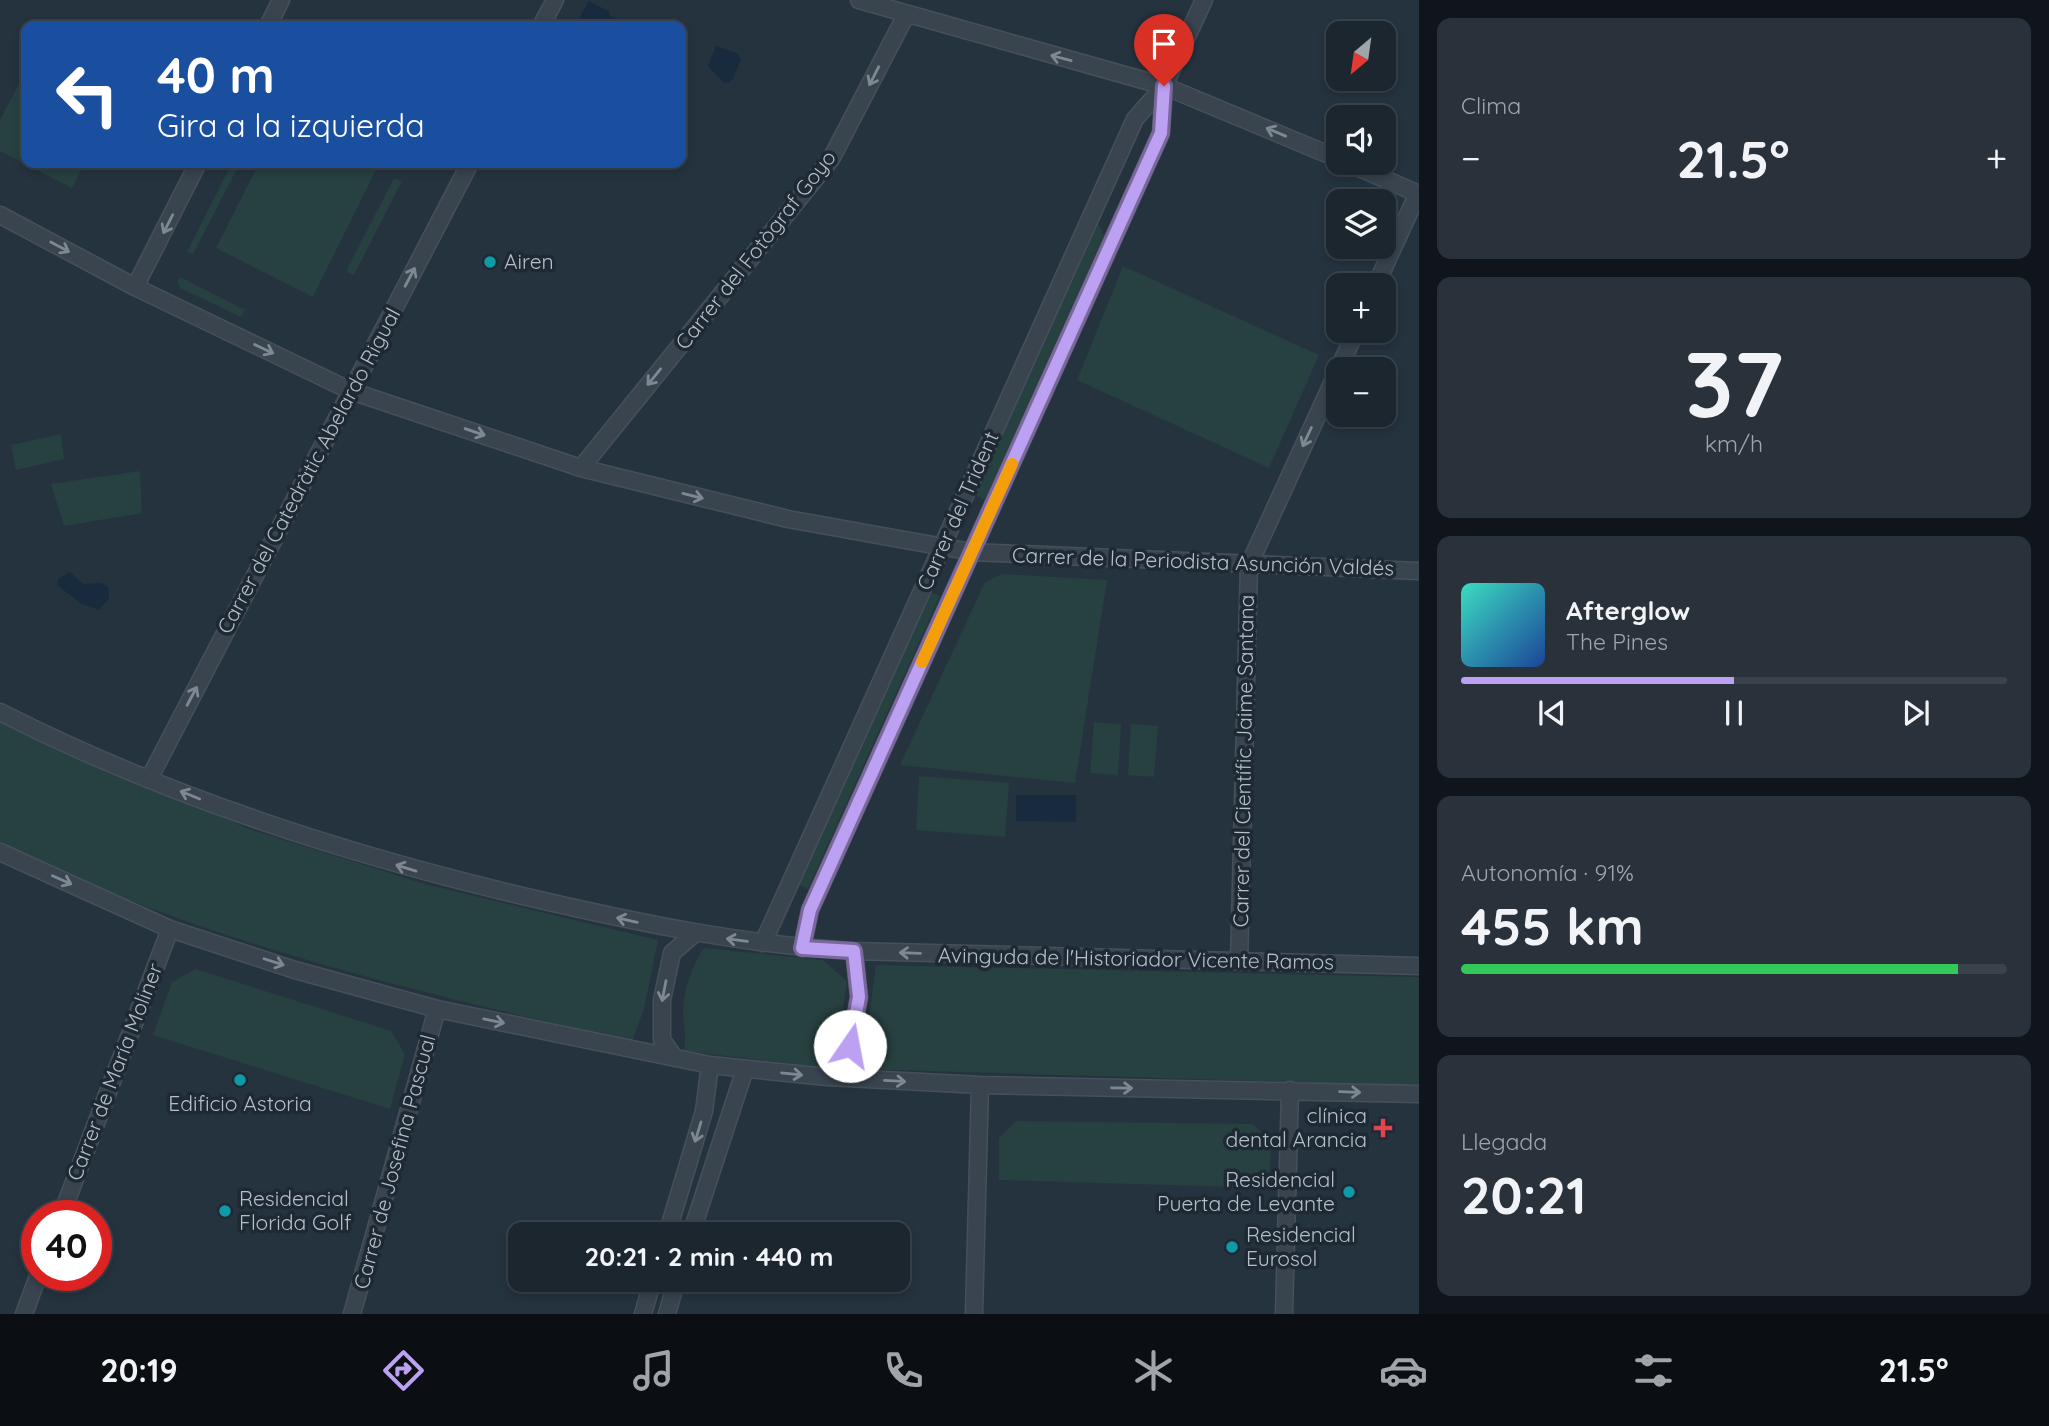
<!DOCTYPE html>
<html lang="es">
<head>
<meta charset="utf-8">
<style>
  body { margin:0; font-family:Quicksand,sans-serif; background:#29323b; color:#f1f3f6; height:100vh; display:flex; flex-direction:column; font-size:26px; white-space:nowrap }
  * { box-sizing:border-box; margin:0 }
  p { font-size:23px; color:#a0a5aa }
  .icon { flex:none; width:38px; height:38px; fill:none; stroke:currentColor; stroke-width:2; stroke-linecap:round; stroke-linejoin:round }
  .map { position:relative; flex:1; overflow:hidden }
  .drawer { display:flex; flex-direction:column; gap:18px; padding:18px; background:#0f151a; width:630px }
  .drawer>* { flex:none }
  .banner { position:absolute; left:21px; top:21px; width:665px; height:147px; border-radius:14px; box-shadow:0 4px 10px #0003,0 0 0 2px #3a434b; background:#1a4fa0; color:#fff; overflow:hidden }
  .needle { width:46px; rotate:209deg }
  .tools { position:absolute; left:1326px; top:21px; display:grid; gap:14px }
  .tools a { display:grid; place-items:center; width:70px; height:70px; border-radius:14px; background:#1c262f; box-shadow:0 4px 10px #0003,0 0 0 2px #3a434b; font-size:35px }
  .speed { position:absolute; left:21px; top:1200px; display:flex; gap:14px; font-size:35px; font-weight:700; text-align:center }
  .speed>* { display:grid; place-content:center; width:91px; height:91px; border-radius:50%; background:#1c262f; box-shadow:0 4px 10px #0003,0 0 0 2px #3a434b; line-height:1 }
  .speed .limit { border:10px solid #d22; background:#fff; color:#111 }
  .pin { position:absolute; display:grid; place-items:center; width:60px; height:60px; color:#fff; margin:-72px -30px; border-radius:50% 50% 50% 0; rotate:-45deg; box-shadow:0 0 7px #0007 }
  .pin .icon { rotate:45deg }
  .me { position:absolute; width:77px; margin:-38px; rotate:12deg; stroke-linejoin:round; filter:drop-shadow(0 0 5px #0008) }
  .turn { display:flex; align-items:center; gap:24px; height:147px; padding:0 21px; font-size:32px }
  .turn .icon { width:91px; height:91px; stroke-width:2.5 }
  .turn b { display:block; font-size:49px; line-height:60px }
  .big { font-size:52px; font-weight:800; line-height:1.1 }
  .drawer .tile { flex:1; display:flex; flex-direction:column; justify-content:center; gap:10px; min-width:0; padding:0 24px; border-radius:14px; background:#29323b }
  .drawer .dial { align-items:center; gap:0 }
  .dial b { font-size:91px; line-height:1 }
  .song { display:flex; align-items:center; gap:21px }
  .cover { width:84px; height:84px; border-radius:10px; background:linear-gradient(135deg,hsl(170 70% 55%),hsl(220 70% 35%)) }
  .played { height:7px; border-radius:4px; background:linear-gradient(90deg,#bca0f2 50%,#3a434b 50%) }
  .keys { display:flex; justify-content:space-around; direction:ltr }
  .heat { display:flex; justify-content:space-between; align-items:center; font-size:38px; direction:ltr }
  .charge { height:10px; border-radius:5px; background:linear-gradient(90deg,#34c759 91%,#3a434b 0) }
  .trip { position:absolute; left:508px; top:1222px; width:402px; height:70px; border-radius:14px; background:#1c262f; box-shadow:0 4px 10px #0003,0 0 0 2px #3a434b; font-weight:800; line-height:70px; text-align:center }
  .menu { display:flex; height:112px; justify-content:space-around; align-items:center; background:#0b0f13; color:#a0a5aa }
  .menu .icon { width:49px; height:49px }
  .menu .on { color:#bca0f2 }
  .menu b { font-size:32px; color:#f1f3f6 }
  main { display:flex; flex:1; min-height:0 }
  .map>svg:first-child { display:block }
  .green { fill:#274040 }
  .water { fill:#182a3e }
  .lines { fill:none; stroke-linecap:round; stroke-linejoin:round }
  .minor-casing { stroke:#45505b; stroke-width:19 }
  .minor { stroke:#39444f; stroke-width:16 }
  .oneway { stroke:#7d8893 }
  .route-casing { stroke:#7a689d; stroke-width:18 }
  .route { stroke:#bca0f2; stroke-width:12 }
  .slow { stroke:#f59e0b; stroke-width:12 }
  .culture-dot { fill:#0f9aa8; stroke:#1e2934; stroke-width:2.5 }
  .health-dot { fill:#e0444e; stroke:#1e2934; stroke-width:2.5 }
  .labels { text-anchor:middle; stroke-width:7; stroke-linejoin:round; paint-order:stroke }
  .street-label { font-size:21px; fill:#b5bfca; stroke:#1e2934 }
  .poi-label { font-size:21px; fill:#b5bfca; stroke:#1e2934; text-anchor:start }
</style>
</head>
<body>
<main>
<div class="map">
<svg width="1419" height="1314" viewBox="0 0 1419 1314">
  <rect width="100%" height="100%" fill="#25333f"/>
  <path class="green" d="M22,78L26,80L29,166L0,151V120Z
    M33,163H85L72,188L31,167Z
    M232,163H240L193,254L187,252Z
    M259,163H367L377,168L313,297L216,248Z
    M394,178L402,181L354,275L346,271Z
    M1098,224L1104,235L985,500L975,495Z
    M1123,266L1319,355L1269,468L1077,380Z
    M180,277L245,310L241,317L180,288L177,281Z
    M61,434L64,459L16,470L11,445Z
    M140,471L142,513L64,526L51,484Z
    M1003,574L1107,580L1075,783L900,765L985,582Z
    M930,592L940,596L808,889L798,884Z
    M0,719L249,829L425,884L658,940L644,1009L632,1041C476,1006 317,969 166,914C110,894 55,868 0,844Z
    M1094,722L1121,724L1118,775L1090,773Z
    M1131,724L1158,726L1154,777L1128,775Z
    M919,776L1009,783L1005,837L916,830Z
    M704,948L823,960L847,981L837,1050L817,1067L684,1051C687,1035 683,1027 683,1012C684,989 691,967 704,948Z
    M876,965L1419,977V1086L862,1069Z
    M196,969L391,1031L405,1054L390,1109L153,1035L172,982Z
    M1016,1121L1253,1124L1271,1142L1269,1188L999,1180V1138Z"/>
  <path class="water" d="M589,1L610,12L609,15L617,19L613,26H575Z
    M716,46L737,53L741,59L733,79L728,83L723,82L708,66Z
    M70,572L83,584L101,583L108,587L109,598L99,610L82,604L57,585L58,579Z
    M1016,795H1076V822L1016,821Z"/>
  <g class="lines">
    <g class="minor-casing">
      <path id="minor" d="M859,0L1164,86L1339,159
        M268,26L281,0
        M541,26L555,0
        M1348,163L1419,194
        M0,215L135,287L351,391L581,468L788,519L972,552L1419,571
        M1376,285L1418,193
        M135,287L198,163
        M581,468L831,159L906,15
        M0,712C171,799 354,857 540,900C644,924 747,945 854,951L1419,966
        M149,779L470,163
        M0,852L170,929L295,970L437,1009L710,1065L827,1077L980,1085L1419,1094
        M763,943L1135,119L1164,86L1204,0
        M802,948L810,910L1161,133L1164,86
        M1239,962L1249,565L1356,331
        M675,1058L662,1040V1000L672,953L694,934
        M827,1077L850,1046L859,997L854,951
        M61,1216L170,929
        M667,1234L704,1111L710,1065
        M691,1234L745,1069
        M24,1314L38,1276
        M352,1314L437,1009
        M643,1314L653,1279
        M667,1314L677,1279
        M974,1314L980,1085
        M1284,1314L1290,1090"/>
    </g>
    <use href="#minor" class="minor"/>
  </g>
  <defs><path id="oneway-shaft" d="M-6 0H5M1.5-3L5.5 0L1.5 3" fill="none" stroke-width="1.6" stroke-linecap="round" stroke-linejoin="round" transform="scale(1.75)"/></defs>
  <g class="oneway">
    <use href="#oneway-shaft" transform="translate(1061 58) rotate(-165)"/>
    <use href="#oneway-shaft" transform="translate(874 76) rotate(117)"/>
    <use href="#oneway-shaft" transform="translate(1276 132) rotate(-157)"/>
    <use href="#oneway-shaft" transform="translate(168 224) rotate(117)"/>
    <use href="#oneway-shaft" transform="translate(60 247) rotate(28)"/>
    <use href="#oneway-shaft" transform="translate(410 277) rotate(-62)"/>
    <use href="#oneway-shaft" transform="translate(264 349) rotate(26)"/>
    <use href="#oneway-shaft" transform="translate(654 377) rotate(129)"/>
    <use href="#oneway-shaft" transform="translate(475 432) rotate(19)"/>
    <use href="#oneway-shaft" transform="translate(1307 437) rotate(115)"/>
    <use href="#oneway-shaft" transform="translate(693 496) rotate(14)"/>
    <use href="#oneway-shaft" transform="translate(192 696) rotate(-62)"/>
    <use href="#oneway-shaft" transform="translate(190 795) rotate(-158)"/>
    <use href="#oneway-shaft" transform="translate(406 868) rotate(-163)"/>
    <use href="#oneway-shaft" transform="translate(62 880) rotate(24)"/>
    <use href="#oneway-shaft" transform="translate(627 920) rotate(-167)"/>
    <use href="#oneway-shaft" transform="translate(737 940) rotate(-172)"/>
    <use href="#oneway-shaft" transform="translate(910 953) rotate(-178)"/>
    <use href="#oneway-shaft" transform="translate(274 962) rotate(18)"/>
    <use href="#oneway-shaft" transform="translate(664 991) rotate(101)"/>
    <use href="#oneway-shaft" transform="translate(494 1021) rotate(12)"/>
    <use href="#oneway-shaft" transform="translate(792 1074) rotate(6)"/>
    <use href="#oneway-shaft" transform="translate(895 1081) rotate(3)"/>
    <use href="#oneway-shaft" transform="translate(1122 1088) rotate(1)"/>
    <use href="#oneway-shaft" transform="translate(1350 1092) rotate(2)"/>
    <use href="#oneway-shaft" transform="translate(698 1132) rotate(107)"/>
  </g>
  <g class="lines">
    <g class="route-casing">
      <path id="route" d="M850,1046L859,997L854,951L802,948L810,910L1161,133L1164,86"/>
    </g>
    <use href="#route" class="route"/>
    <path class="slow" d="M922,662L1012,464"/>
  </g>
  <g class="culture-dot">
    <circle cx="490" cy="262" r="7"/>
    <circle cx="240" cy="1080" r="7"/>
    <circle cx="1349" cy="1192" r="7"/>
    <circle cx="225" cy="1211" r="7"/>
    <circle cx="1232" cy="1247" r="7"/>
  </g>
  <path class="health-dot" d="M1379.5 1117.5h7v7h7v7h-7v7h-7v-7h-7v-7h7z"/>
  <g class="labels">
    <g class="street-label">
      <text transform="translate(756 250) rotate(-52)" y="7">Carrer del Fotògraf Goyo</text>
      <text transform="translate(309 471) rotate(-62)" y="7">Carrer del Catedràtic Abelardo Rigual</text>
      <text transform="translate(958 511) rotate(-66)" y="7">Carrer del Trident</text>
      <text transform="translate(1203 562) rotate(2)" y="7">Carrer de la Periodista Asunción Valdés</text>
      <text transform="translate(1244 761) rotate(-89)" y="7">Carrer del Científic Jaime Santana</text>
      <text transform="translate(1136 959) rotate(1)" y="7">Avinguda de l'Historiador Vicente Ramos</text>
      <text transform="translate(115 1072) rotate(-69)" y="7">Carrer de María Moliner</text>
      <text transform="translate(395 1162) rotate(-75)" y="7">Carrer de Josefina Pascual</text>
    </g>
    <g class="poi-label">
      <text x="504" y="269">Airen</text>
      <text x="240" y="1111" text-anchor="middle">Edificio Astoria</text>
      <text x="1367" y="1123" text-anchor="end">clínica<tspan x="1367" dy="24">dental Arancia</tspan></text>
      <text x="1335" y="1187" text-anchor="end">Residencial<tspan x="1335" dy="24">Puerta de Levante</tspan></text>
      <text x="239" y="1206">Residencial<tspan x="239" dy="24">Florida Golf</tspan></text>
      <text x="1246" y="1242">Residencial<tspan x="1246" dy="24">Eurosol</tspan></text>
    </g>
  </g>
</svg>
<div class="tools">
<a><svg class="needle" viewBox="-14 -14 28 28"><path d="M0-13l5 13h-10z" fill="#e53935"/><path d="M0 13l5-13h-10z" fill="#a0a5aa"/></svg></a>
<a><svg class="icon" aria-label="sound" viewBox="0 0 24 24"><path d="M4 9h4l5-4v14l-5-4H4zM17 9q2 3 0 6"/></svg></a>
<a><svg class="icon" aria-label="layers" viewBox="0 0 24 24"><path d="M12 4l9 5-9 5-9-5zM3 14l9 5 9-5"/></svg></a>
<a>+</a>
<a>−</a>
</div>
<div class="speed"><div class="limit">40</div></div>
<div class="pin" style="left:1164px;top:86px;background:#d93025"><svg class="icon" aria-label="arrive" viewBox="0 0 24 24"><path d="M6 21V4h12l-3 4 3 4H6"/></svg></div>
<svg class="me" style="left:850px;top:1046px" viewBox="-20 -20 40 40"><circle r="19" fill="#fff"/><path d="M0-13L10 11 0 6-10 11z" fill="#bca0f2"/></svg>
<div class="trip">20:21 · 2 min · 440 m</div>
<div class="banner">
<div class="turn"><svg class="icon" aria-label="left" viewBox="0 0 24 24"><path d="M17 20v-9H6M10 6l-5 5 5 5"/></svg><div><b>40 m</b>Gira a la izquierda</div></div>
</div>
</div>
<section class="drawer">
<div class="tile"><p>Clima</p>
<div class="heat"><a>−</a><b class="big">21.5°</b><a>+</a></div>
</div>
<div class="tile dial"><b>37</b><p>km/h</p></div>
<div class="tile">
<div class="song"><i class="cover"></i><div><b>Afterglow</b><p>The Pines</p></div></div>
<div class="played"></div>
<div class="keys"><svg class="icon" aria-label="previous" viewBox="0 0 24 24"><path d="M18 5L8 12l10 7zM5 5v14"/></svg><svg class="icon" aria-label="pause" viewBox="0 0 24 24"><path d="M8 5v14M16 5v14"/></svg><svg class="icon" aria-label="next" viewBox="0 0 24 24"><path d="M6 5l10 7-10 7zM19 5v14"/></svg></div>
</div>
<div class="tile"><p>Autonomía · 91%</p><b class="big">455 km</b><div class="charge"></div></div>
<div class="tile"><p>Llegada</p><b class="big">20:21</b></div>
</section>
</main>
<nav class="menu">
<b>20:19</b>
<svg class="icon on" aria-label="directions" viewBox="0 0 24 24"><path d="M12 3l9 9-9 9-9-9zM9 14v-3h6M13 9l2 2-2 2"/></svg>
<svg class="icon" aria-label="music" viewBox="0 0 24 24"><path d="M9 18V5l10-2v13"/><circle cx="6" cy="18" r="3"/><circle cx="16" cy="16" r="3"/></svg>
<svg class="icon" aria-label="phone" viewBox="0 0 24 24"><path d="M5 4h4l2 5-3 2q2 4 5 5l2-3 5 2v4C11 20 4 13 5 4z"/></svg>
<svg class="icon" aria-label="climate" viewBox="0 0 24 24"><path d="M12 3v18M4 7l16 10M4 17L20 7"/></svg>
<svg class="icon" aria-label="car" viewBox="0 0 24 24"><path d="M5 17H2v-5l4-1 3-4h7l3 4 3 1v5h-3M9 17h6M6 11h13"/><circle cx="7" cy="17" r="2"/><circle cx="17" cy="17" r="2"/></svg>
<svg class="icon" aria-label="filters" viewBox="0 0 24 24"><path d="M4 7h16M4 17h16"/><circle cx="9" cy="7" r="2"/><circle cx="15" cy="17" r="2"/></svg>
<b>21.5°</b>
</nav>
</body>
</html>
